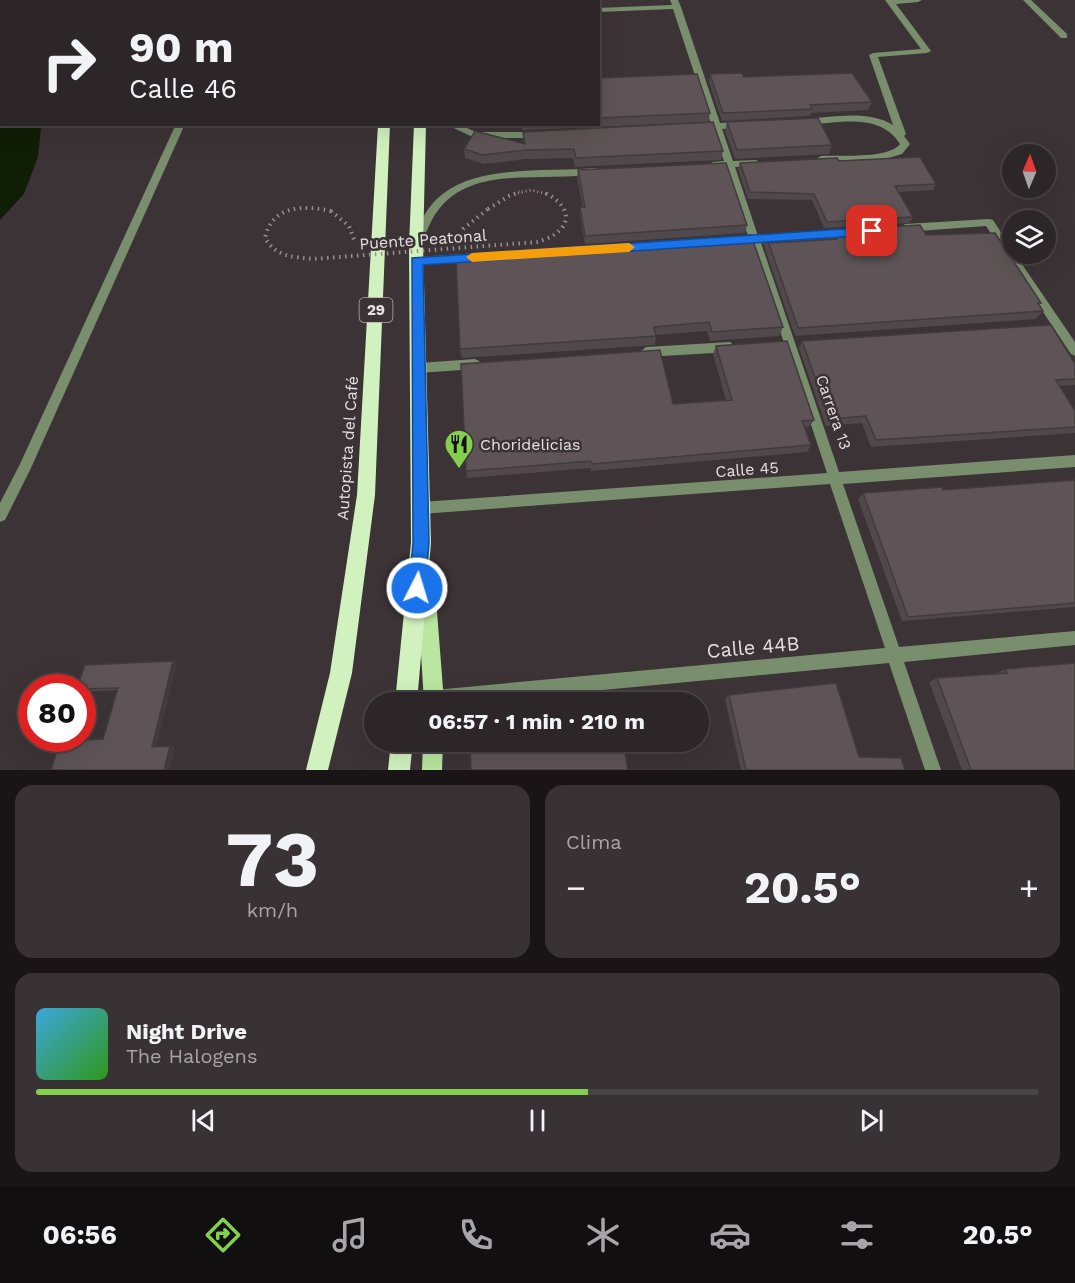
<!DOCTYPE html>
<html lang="es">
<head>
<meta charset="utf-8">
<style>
  body { margin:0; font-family:"Work Sans",sans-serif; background:#393234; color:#f1f3f6; height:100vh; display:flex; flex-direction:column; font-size:22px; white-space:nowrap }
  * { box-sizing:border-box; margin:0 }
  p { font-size:20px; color:#a7a5a8 }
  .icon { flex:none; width:33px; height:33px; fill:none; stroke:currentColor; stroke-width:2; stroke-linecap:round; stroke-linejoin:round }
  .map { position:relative; height:770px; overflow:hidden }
  .panel { display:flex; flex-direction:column; gap:15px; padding:15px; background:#191516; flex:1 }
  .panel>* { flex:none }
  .hud { position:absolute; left:0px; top:0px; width:600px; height:126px; box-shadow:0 6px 24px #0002,0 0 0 2px #484345; background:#2d2628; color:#f1f3f6; overflow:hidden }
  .needle { width:39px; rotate:2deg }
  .controls { position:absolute; left:1002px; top:144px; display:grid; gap:12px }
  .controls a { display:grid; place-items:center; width:54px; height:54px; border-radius:50%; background:#2d2628; box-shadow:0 6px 24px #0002,0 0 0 2px #484345; font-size:30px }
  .speed { position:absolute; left:18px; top:674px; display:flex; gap:12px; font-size:30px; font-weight:700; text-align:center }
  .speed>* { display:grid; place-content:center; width:78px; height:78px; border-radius:50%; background:#2d2628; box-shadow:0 6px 24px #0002,0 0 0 2px #484345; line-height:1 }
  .speed .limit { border:9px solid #d22; background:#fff; color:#111 }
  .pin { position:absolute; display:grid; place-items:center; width:51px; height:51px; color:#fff; margin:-26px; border-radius:12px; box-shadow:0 3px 9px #0006 }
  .me { position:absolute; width:66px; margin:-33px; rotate:5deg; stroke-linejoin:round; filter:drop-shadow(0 0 4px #0008) }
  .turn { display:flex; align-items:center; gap:21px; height:126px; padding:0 30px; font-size:27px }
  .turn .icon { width:78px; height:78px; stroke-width:2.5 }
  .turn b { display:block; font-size:42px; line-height:51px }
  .big { font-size:45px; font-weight:700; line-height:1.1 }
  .panel .card { flex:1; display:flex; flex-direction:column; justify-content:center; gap:9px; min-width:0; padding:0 21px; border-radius:18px; background:#393234 }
  .panel .dial { align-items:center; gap:0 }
  .dial b { font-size:78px; line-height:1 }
  .song { display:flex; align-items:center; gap:18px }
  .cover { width:72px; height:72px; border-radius:9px; background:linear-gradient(135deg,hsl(200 70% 55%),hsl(110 70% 35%)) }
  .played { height:6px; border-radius:3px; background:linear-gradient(90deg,#84d04e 55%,#484345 55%) }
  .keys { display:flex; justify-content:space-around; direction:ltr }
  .heat { display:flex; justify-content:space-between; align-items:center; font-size:33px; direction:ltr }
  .panel .tiles { flex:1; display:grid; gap:15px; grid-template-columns:1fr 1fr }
  .card:last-child { grid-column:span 2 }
  .trip { position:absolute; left:364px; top:692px; width:345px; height:60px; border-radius:30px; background:#2d2628; box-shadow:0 6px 24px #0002,0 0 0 2px #484345; font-weight:700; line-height:60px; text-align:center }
  .menu { display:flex; height:96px; justify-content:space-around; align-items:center; background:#120f10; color:#a7a5a8 }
  .menu .icon { width:42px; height:42px }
  .menu .on { color:#84d04e }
  .menu b { font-size:27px; color:#f1f3f6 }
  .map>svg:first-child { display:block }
  .water { fill:#101e06 }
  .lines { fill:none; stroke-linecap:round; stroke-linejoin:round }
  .path { stroke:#978f92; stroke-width:4; stroke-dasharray:1.5 4.5; stroke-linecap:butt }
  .minor { fill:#788e6d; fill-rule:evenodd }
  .primary { fill:#bae6a1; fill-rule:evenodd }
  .trunk { fill:#d1f2bf; fill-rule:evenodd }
  .path-bridge-far1 { stroke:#978f92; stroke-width:3; stroke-dasharray:1 3; stroke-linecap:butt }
  .path-bridge { stroke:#978f92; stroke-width:4; stroke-dasharray:1.5 4.5; stroke-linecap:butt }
  .wall { fill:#51484b }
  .shaded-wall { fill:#423b3d }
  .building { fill:#5e5457; stroke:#423b3d; stroke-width:1.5 }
  .route { fill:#1a73e8; stroke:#114b97; stroke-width:1.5 }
  .slow { fill:#f59e0b }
  .labels { text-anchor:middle; stroke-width:5; stroke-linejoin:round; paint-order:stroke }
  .shield { fill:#3c3336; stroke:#b3acae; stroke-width:1.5 }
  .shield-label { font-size:15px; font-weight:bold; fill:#e6e0e2 }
  .street-label { font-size:16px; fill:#e6e0e2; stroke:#3c3336 }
  .poi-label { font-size:16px; fill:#e6e0e2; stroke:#3c3336; text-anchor:start }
  .near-street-label { font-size:20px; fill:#e6e0e2; stroke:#3c3336 }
</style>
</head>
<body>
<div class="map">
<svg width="1075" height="770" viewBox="0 0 1075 770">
  <rect width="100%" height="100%" fill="#3c3336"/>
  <path class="water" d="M0,92L2,124L39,125L41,128L38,157L24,194L0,220Z"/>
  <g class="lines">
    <path class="path" d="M331,211L349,226L355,242
      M458,240L463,229L488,209"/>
    <path class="minor" d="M233,0H241V2H233Z
      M543,0H551L552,2H544Z
      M670,0H678L681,7L720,123L740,122L744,125L740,128L722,129L733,161L756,160L761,163L756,166L735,167L758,236L846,229L851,233L846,237L761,243L839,472L1075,455V467L843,484L899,647L1075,631V645L904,662L941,770H925L889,663L475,702H428L426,698L428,692L434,690L885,648L830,484L421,514L416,512L414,508L416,504L421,502L827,473L751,243H742L741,240L742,237L748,236L726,167L713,168L708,165L713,162L724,161L713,129L701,130L697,127L701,124H711L673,9L598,12V8L672,5Z
      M885,0H922L918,2L896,4L931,51L927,53L878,57L906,134L904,136L910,144L902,154L885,159L818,161L816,159L821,156C840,155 889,159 900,144C880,112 838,123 806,125L802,122L806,119C834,117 868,110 893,125L869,55L873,53L921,49Z
      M1023,0H1031L1067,34V38H1061Z
      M176,124H185L31,468L5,520L0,522V503L20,464Z
      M445,124H458L476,132H540L545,135L540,138H475Z
      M594,168L597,169V173C547,184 476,163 439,209C431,219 427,231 422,242H414L413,239C420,222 428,204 444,193C481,165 549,172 594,168Z
      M989,219L993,220L1012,249V254H1015L1075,342V356L1071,354L986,226L905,232L900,228L905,224Z
      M603,245L608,249L603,253L417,265L412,261L417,257Z
      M730,342L736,347L730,352L646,357L640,352L646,347Z
      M475,359L479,361L481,364L479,367L475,369L419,373L415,371L413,368L415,365L419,363Z"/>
    <path class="primary" d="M425,564L431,567L434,573L444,702H424L416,573L419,567Z
      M423,741H443L442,770H422Z"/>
    <path class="trunk" d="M388,0H398V2H388Z
      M416,0H426V2H416Z
      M378,124H390L375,495L352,673L328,770H306L330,673L357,495Z
      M414,124H426L423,246L431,543L417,702H395L411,543L409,246Z
      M391,741H413L410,770H388Z"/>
    <path class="path-bridge-far1" d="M514,194L531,190L547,194"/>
    <path class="path-bridge" d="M488,209L509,196L520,192
      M331,211C304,205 272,205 265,238C276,257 293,257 313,259L537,242C543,240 550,238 555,234C577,219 562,200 543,192"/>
  </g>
  <path class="wall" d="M710,74L744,77L872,102L868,110L811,113L809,116L722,121L709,82Z
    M598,78L710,113L708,122L522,130V124H598Z
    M727,122L832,145L829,154L735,159L725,131Z
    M523,132L723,151L721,160L575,167L573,158L526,159L484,164L465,158L464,149L524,144Z
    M839,161L936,184L933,190L899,192L913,217L909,223L824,228L812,200L748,199L738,169L740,163Z
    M578,170L747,225L745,233L585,244L580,215V207H583L577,178Z
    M833,230L926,235L1041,303L1039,305L1043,311L1036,319L795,336L763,243L766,235L771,243L830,239Z
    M587,247L783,327L779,336L710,341L707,331L656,335L655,345L462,358L460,349L587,252Z
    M802,341L1075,364V385L1060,386L1075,411V433L871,447L862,423L826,426L799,348Z
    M716,346L814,420L809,427H805L811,445L807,452L591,471V468L467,478L466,471L673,404L726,400L713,354Z
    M1075,480V607L902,621L858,499L863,493L943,490Z
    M173,661L177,663L156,746H170L174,747L169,770L103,739L117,690L82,692V687Z
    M1005,669L1075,770H962L929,682L937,678L997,674V673Z
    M729,695L859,757L905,770H741L725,699Z"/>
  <path class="shaded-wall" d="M173,661L177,663L156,748L152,747Z
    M170,746L174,747L169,770H164Z"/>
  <path class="building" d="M742,73L744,77L852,73L872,102L810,105L812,109L723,113L710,74Z
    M697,74L710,113L598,118V78Z
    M818,118L832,145L737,150L727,122Z
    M713,122L723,151L576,158L574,149L526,150L483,155L464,149L475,131L525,144L523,132Z
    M920,157L936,184L895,186L913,217L827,222L814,194L750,192L740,163L837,158L839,161Z
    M726,163L747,225L585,236L580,207H585L578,170Z
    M920,225L926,235L995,233L1041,303H1038L1043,311L798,328L766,235L771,243L837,239L833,230Z
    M751,235L783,327L712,332L709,322L654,327L656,336L460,349L456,260L588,252L587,247Z
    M1051,325L1075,364V379L1056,380L1075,411V427L876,440L866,416L830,419L802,341Z
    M787,341L814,420L802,421L811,445L592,464L591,461L466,471L461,364L660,350L673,404L702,402L732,400L716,346Z
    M1075,480V603L908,617L863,493L942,487L943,490Z
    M173,661L152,747L170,746L164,770H51L60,741L103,739L118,688L82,689V687H77L85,665Z
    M1075,663V770H971L937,678L1007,673L1005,669Z
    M836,683L859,757L901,758L905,770H746L729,695Z
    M470,741H623L628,770H471Z"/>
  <path class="route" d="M872,227L877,231L872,235L423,265L429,543L425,588L422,594L417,596L411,594L409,588L413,543L412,258Z"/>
  <path class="slow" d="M629,243L635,247L629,252L472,262L466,257L472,253Z"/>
  <defs>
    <g id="restaurant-pin" transform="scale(1.5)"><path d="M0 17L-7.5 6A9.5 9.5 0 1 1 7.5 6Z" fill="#84d04e" stroke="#3c3336"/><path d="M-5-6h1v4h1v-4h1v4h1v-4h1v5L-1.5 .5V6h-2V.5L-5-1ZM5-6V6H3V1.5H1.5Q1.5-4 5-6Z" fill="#111"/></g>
  </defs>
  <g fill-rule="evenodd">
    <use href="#restaurant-pin" x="459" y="444"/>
  </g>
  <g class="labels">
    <rect class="shield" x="359.5" y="298" width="33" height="24" rx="4.5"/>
    <g class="shield-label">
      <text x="376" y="315">29</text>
    </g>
    <g class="street-label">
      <text transform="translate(423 239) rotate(-4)" y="6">Puente Peatonal</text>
      <text transform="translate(834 412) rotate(71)" y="6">Carrera 13</text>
      <text transform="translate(347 448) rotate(-86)" y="6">Autopista del Café</text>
      <text transform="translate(747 469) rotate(-4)" y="6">Calle 45</text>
    </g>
    <g class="poi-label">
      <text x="480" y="450">Choridelicias</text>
    </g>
    <g class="near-street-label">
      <text transform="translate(753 647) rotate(-5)" y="7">Calle 44B</text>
    </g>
  </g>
</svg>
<div class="controls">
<a><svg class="needle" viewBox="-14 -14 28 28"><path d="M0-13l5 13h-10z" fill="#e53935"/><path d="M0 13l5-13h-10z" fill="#a7a5a8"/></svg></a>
<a><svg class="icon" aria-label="layers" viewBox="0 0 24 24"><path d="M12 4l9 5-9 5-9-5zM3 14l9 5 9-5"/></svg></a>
</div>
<div class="speed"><div class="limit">80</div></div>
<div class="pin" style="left:872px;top:231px;background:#d93025"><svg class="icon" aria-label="arrive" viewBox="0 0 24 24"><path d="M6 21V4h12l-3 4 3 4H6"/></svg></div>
<svg class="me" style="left:417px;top:588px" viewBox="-20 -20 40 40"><circle r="17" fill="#1a73e8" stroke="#fff" stroke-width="3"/><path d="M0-11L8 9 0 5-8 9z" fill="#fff"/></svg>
<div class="trip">06:57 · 1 min · 210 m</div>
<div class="hud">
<div class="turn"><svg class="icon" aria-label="right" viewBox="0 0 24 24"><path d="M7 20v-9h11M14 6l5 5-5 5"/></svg><div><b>90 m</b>Calle 46</div></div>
</div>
</div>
<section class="panel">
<div class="tiles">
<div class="card dial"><b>73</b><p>km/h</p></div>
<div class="card"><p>Clima</p>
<div class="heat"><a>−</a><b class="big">20.5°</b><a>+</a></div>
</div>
<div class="card">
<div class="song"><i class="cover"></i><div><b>Night Drive</b><p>The Halogens</p></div></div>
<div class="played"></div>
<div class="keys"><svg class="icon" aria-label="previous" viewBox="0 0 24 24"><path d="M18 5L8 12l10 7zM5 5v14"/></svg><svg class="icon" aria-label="pause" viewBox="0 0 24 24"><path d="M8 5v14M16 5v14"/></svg><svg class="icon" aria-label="next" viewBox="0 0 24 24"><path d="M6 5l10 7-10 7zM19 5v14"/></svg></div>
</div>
</div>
</section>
<nav class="menu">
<b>06:56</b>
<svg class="icon on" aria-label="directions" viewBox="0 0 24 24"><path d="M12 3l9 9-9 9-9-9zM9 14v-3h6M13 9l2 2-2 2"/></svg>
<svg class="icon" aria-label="music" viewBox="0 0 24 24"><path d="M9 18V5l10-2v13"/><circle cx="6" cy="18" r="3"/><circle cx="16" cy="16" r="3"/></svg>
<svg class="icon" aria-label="phone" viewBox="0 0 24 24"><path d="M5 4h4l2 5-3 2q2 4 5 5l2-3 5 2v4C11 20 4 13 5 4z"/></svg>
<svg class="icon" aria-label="climate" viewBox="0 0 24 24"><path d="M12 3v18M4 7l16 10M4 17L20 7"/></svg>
<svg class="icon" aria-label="car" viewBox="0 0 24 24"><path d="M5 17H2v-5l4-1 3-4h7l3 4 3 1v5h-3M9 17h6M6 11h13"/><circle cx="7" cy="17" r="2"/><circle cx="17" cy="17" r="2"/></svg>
<svg class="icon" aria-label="filters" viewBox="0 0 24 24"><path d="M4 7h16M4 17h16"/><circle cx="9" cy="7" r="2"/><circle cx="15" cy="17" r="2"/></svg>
<b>20.5°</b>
</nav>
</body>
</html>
